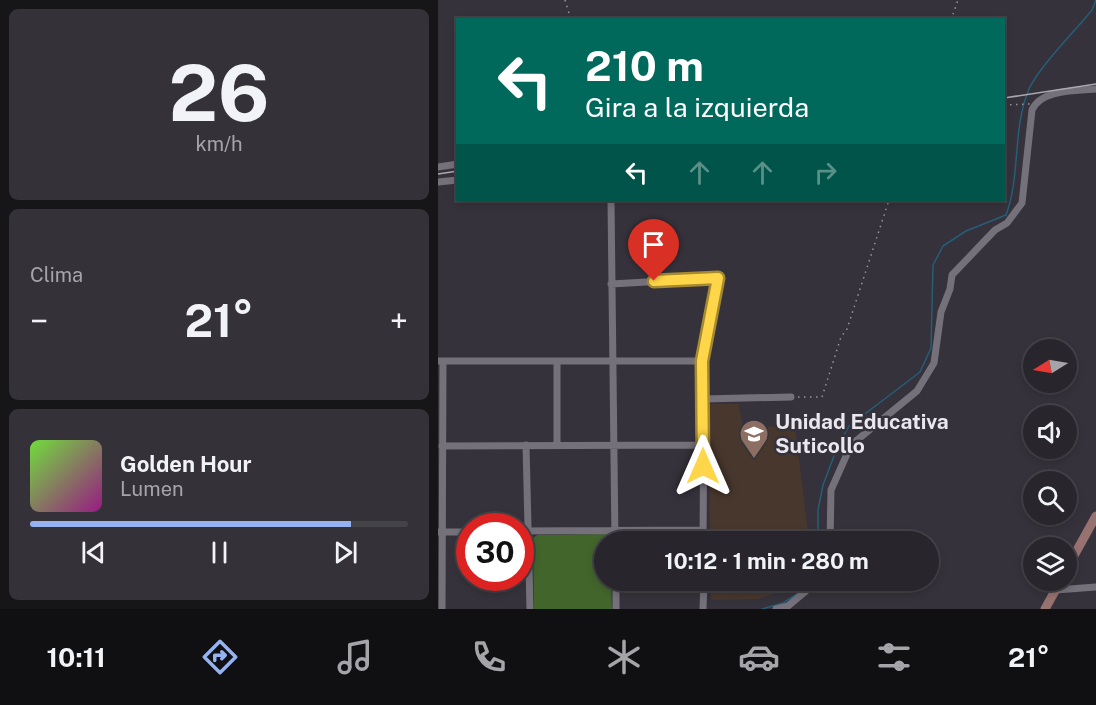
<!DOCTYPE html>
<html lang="es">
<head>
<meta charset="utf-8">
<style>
  body { margin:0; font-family:"Public Sans",sans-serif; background:#343238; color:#f1f3f6; height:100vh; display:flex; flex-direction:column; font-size:22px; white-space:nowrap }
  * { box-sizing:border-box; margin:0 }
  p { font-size:20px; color:#a5a5a9 }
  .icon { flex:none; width:33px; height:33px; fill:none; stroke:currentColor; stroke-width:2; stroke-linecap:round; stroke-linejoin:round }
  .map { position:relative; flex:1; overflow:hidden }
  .sheet { display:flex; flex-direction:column; gap:9px; padding:9px; background:#161518; width:438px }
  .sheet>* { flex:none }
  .hud { position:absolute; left:18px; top:18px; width:549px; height:183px; border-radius:0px; box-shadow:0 3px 9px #0003,0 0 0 2px #444348; background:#00695c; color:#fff; overflow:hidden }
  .needle { width:39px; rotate:259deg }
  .controls { position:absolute; left:585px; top:339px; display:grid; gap:12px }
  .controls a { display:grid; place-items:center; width:54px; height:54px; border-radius:50%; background:#28262c; box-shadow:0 3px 9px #0003,0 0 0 2px #444348; font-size:30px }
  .speed { position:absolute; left:18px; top:513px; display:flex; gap:12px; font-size:30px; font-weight:700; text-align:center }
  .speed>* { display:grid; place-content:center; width:78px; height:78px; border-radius:50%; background:#28262c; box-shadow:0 3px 9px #0003,0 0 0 2px #444348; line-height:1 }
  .speed .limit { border:9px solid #d22; background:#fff; color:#111 }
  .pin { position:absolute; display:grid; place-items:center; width:51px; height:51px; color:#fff; margin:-62px -26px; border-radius:50% 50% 50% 0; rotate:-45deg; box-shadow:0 0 6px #0007 }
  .pin .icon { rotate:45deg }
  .me { position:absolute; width:66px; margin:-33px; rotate:0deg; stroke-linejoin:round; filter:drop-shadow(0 0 4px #0008) }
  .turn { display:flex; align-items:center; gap:21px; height:126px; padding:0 30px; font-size:27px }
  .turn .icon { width:78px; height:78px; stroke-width:2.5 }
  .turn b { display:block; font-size:42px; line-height:51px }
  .lanes { display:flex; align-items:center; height:57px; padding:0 30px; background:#0003; justify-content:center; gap:30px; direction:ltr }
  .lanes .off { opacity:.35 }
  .big { font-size:45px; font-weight:700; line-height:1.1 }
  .sheet .widget { flex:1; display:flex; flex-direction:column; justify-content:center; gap:9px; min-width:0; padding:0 21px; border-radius:9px; background:#343238 }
  .sheet .dial { align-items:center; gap:0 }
  .dial b { font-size:78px; line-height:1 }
  .song { display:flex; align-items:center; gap:18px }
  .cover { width:72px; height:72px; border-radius:9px; background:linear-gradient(135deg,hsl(100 70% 55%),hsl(310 70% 35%)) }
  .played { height:6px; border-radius:3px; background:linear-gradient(90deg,#95b2f1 85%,#444348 85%) }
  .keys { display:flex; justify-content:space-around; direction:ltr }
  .heat { display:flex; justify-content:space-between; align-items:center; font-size:33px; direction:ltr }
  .trip { position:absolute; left:156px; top:531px; width:345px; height:60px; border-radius:30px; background:#28262c; box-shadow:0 3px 9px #0003,0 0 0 2px #444348; font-weight:700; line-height:60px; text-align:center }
  .dock { display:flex; height:96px; justify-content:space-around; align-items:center; background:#100f12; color:#a5a5a9 }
  .dock .icon { width:42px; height:42px }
  .dock .current { color:#95b2f1 }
  .dock b { font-size:27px; color:#f1f3f6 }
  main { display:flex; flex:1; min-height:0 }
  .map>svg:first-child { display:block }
  .education { fill:#48372d }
  .green { fill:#42652c }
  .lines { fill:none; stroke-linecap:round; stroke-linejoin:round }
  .stream { stroke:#255e79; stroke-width:1.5 }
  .path { stroke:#97949b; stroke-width:1.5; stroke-dasharray:1.5 4.5; stroke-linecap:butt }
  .street { stroke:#75717b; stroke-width:7 }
  .secondary { stroke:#977271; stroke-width:9 }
  .tram { stroke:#aba8b0; stroke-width:1.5 }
  .route-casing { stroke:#a68a30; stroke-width:15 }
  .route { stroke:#ffd54a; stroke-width:10 }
  .labels { text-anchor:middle; stroke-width:5; stroke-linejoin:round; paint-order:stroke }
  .poi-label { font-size:21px; font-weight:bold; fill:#eae8ee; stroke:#35323b; text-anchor:start }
</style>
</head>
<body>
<main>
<section class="sheet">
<div class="widget dial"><b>26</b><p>km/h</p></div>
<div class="widget"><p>Clima</p>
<div class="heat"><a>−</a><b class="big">21°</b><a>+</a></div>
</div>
<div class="widget">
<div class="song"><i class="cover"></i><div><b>Golden Hour</b><p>Lumen</p></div></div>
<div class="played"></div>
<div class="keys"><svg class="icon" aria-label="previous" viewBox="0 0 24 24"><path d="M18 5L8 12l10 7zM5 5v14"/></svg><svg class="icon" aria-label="pause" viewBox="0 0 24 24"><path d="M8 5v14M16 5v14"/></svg><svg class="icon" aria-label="next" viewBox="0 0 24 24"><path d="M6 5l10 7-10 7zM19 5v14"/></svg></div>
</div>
</section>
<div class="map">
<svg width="658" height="609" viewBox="0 0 658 609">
  <rect width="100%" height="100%" fill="#35323b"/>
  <path class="education" d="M270,404H301L305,428L357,425L371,541H272Z
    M272,581V580L362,581L348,590L320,599L273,600Z"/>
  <path class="green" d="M169,534L172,536V541L166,542V580L173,581L174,609H96L95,538L99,535Z"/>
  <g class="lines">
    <path class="stream" d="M380,542V510L385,485L399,448L411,426L482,372L493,348L495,265L505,246L528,231L568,215C583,175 574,129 591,89C601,67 638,30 654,10L658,0
      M363,591L369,580
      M324,609L345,603L359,594"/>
    <path class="path" d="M127,0L133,20
      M513,20L520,0
      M566,93L568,92
      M566,105L592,104
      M360,397H384L403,337L409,329L451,200"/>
    <path class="street" d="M0,167L20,164
      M0,182L20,180
      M173,200L177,542
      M173,284L280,278L264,361L266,399L265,542
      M0,361H264
      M266,399L353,397
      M88,445L92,609
      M119,445V361
      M4,446L265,445
      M82,531L265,530
      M0,532H32
      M392,542L393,490L413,445L479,391L496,363L503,312L512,289L514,275L557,230L569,223L584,203L594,110C603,89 638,91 658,89
      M178,580V609
      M618,590L658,587
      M4,609L5,361
      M265,609L266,580
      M338,609L350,606L381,580"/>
    <path class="secondary" d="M628,570L658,516
      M607,609L623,580"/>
    <path class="tram" d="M566,98L658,84
      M0,174L20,171"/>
  </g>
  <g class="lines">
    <g class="route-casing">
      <path id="route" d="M216,281L280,278L264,361L265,466"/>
    </g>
    <use href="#route" class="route"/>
  </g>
  <defs>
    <g id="school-pin" transform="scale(1.5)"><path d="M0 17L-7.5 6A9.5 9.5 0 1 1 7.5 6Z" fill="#8d6e63" stroke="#35323b"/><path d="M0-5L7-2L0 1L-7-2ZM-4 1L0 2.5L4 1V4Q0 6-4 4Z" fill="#fff"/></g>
  </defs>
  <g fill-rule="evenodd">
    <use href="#school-pin" x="316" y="434"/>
  </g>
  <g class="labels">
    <g class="poi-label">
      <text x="337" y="429">Unidad Educativa<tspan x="337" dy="24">Suticollo</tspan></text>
    </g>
  </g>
</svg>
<div class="controls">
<a><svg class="needle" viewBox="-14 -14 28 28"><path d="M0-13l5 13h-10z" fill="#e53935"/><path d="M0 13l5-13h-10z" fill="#a5a5a9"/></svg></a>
<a><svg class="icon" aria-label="sound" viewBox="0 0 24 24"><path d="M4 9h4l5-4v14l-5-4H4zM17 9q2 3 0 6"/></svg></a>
<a><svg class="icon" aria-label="search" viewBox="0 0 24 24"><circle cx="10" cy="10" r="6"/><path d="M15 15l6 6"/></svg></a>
<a><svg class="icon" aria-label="layers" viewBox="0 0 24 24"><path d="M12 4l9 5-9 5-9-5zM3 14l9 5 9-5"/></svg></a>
</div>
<div class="speed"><div class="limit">30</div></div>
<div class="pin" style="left:216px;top:281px;background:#d93025"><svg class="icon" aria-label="arrive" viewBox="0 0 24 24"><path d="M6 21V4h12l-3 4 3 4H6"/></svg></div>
<svg class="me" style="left:265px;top:466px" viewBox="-20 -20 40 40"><path d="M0-17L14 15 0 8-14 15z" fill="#ffd54a" stroke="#fff" stroke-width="4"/></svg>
<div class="trip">10:12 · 1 min · 280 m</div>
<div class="hud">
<div class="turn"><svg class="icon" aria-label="left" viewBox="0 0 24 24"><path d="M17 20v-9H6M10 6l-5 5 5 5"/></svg><div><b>210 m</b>Gira a la izquierda</div></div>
<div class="lanes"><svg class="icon" aria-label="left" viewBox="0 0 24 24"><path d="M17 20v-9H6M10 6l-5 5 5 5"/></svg><svg class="icon off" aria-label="ahead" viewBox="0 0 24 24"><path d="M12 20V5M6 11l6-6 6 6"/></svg><svg class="icon off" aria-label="ahead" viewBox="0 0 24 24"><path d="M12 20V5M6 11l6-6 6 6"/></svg><svg class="icon off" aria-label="right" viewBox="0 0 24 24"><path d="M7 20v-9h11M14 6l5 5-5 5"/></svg></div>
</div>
</div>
</main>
<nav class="dock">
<b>10:11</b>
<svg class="icon current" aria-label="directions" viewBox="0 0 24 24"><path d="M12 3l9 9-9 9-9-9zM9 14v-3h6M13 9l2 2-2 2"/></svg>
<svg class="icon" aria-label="music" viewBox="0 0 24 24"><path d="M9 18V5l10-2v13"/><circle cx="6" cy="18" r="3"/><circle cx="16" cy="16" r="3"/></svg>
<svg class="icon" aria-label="phone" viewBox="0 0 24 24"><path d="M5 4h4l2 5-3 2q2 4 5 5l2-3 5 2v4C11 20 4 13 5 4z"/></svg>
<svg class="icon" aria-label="climate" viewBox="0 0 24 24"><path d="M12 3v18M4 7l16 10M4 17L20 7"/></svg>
<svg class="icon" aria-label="car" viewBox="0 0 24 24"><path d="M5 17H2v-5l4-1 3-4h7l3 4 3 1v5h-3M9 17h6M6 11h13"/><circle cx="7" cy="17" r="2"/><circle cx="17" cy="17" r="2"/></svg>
<svg class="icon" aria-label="filters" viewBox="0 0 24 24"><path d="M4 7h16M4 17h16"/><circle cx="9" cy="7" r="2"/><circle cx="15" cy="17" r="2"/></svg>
<b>21°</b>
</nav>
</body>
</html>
